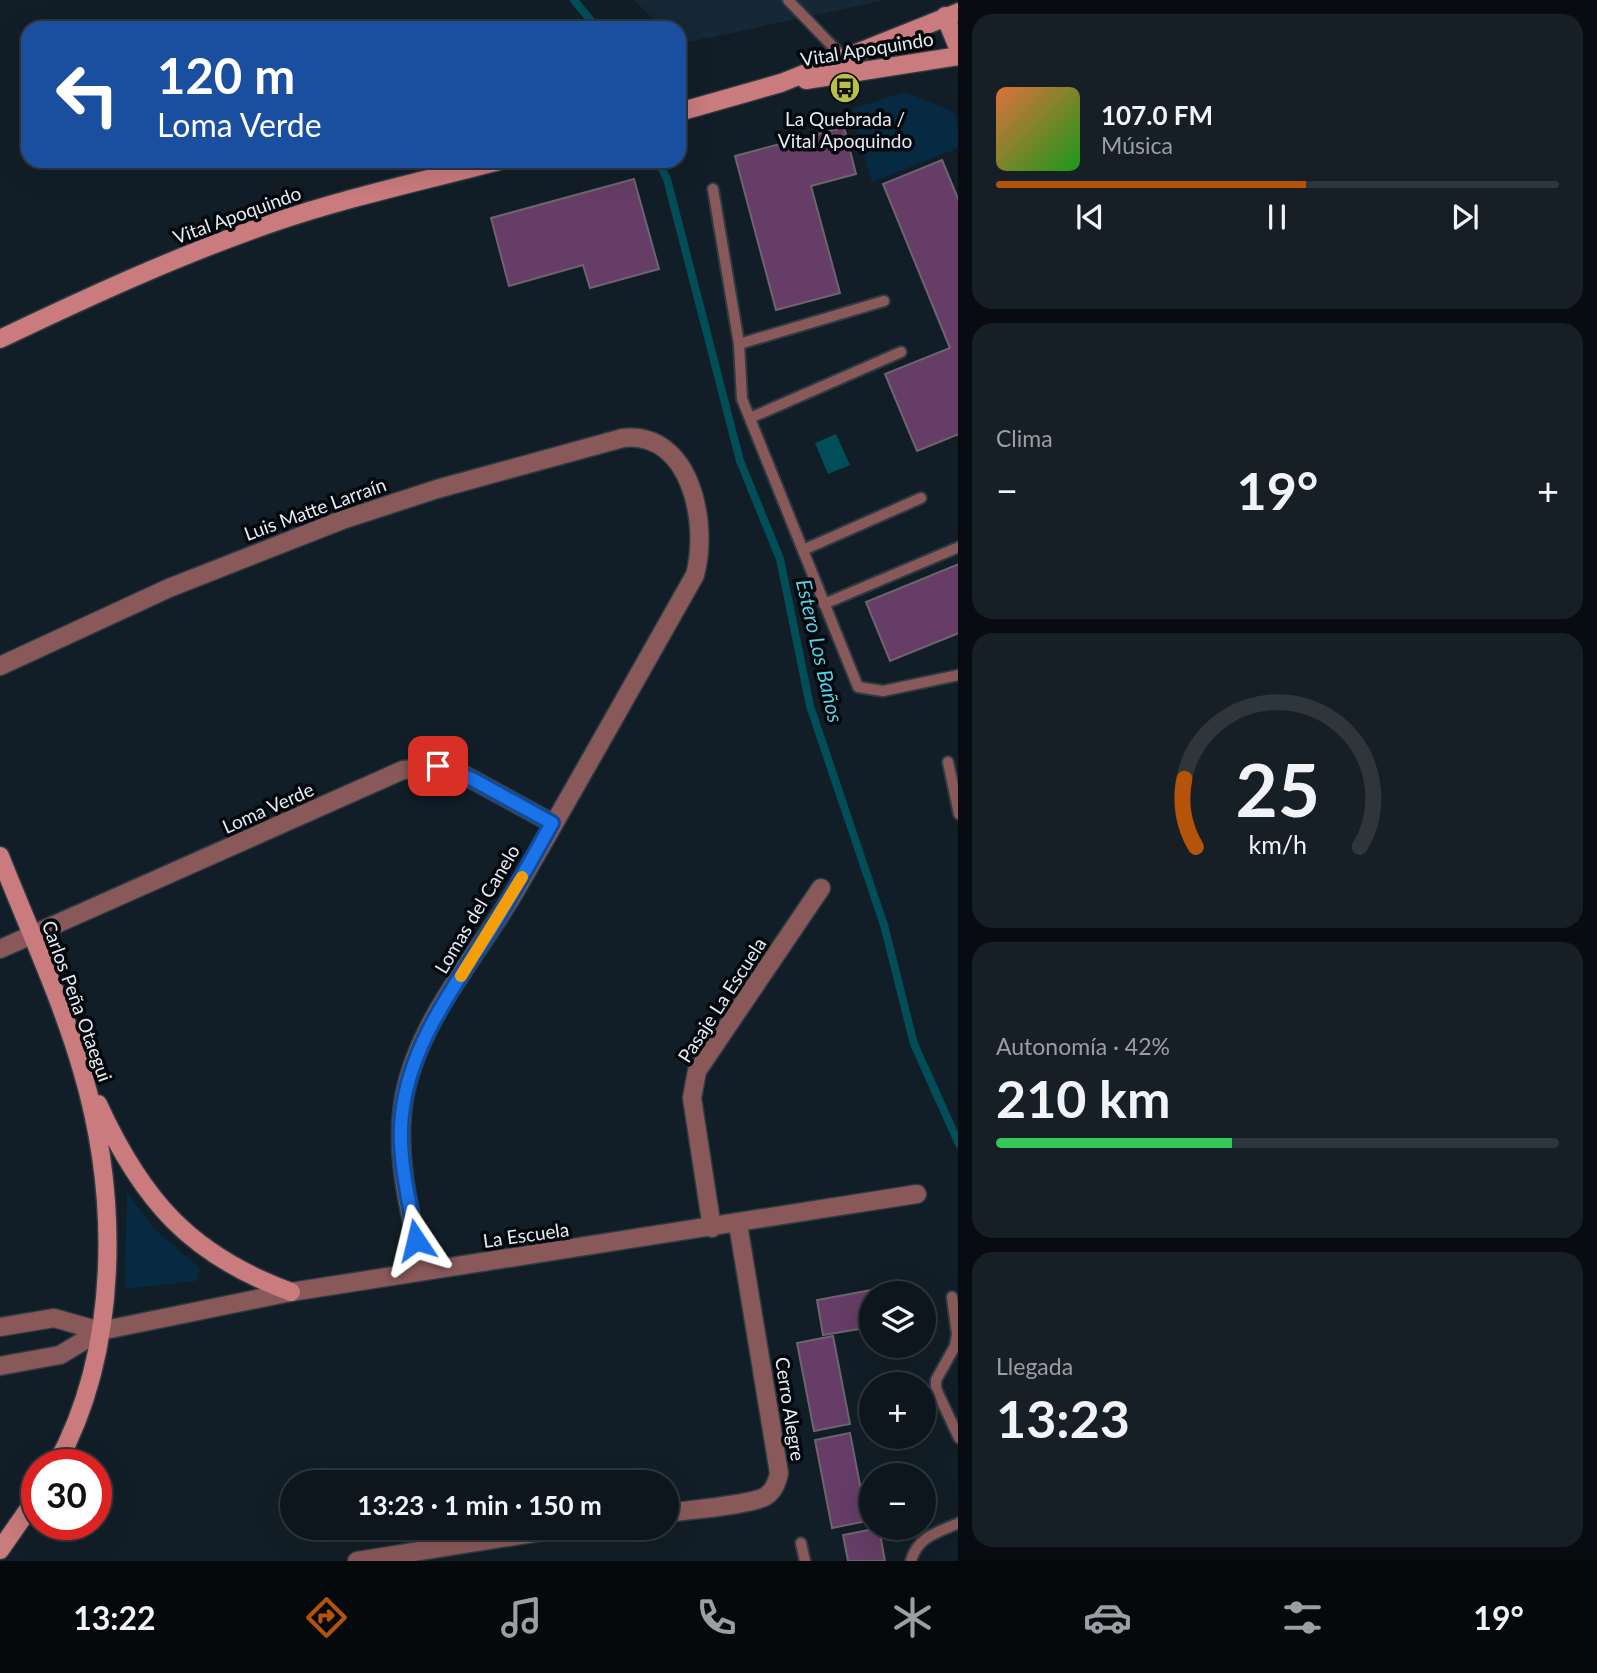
<!DOCTYPE html>
<html lang="es">
<head>
<meta charset="utf-8">
<style>
  body { margin:0; font-family:Lato,sans-serif; background:#171f26; color:#f1f3f6; height:100vh; display:flex; flex-direction:column; font-size:26px; white-space:nowrap }
  * { box-sizing:border-box; margin:0 }
  p { font-size:23px; color:#9b9fa4 }
  .icon { flex:none; width:38px; height:38px; fill:none; stroke:currentColor; stroke-width:2; stroke-linecap:round; stroke-linejoin:round }
  .map { position:relative; flex:1; overflow:hidden }
  .side { display:flex; flex-direction:column; gap:14px; padding:14px; background:#080c10; width:639px }
  .side>* { flex:none }
  .guide { position:absolute; left:21px; top:21px; width:665px; height:147px; border-radius:21px; box-shadow:0 7px 28px #0002,0 0 0 2px #2e353b; background:#1a4fa0; color:#fff; overflow:hidden }
  .controls { position:absolute; left:859px; top:1281px; display:grid; gap:14px }
  .controls a { display:grid; place-items:center; width:77px; height:77px; border-radius:50%; background:#0e161d; box-shadow:0 7px 28px #0002,0 0 0 2px #2e353b; font-size:35px }
  .speed { position:absolute; left:21px; top:1449px; display:flex; gap:14px; font-size:35px; font-weight:700; text-align:center }
  .speed>* { display:grid; place-content:center; width:91px; height:91px; border-radius:50%; background:#0e161d; box-shadow:0 7px 28px #0002,0 0 0 2px #2e353b; line-height:1 }
  .speed .limit { border:10px solid #d22; background:#fff; color:#111 }
  .pin { position:absolute; display:grid; place-items:center; width:60px; height:60px; color:#fff; margin:-30px; border-radius:14px; box-shadow:0 4px 10px #0006 }
  .me { position:absolute; width:77px; margin:-38px; rotate:350deg; stroke-linejoin:round; filter:drop-shadow(0 0 5px #0008) }
  .turn { display:flex; align-items:center; gap:24px; height:147px; padding:0 21px; font-size:32px }
  .turn .icon { width:91px; height:91px; stroke-width:2.5 }
  .turn b { display:block; font-size:49px; line-height:60px }
  .big { font-size:52px; font-weight:700; line-height:1.1 }
  .side .card { flex:1; display:flex; flex-direction:column; justify-content:center; gap:10px; min-width:0; padding:0 24px; border-radius:21px; background:#171f26 }
  .side .dial { align-items:center; gap:0 }
  .dial svg { height:182px; overflow:visible; fill:none; stroke:#2e353b; stroke-width:7; stroke-linecap:round; text-anchor:middle }
  .dial text { fill:#f1f3f6; stroke:none }
  .song { display:flex; align-items:center; gap:21px }
  .cover { width:84px; height:84px; border-radius:10px; background:linear-gradient(135deg,hsl(20 70% 55%),hsl(120 70% 35%)) }
  .played { height:7px; border-radius:4px; background:linear-gradient(90deg,#b45309 55%,#2e353b 55%) }
  .keys { display:flex; justify-content:space-around; direction:ltr }
  .heat { display:flex; justify-content:space-between; align-items:center; font-size:38px; direction:ltr }
  .charge { height:10px; border-radius:5px; background:linear-gradient(90deg,#34c759 42%,#2e353b 0) }
  .trip { position:absolute; left:280px; top:1470px; width:399px; height:70px; border-radius:35px; background:#0e161d; box-shadow:0 7px 28px #0002,0 0 0 2px #2e353b; font-weight:700; line-height:70px; text-align:center }
  .tabs { display:flex; height:112px; justify-content:space-around; align-items:center; background:#06090c; color:#9b9fa4 }
  .tabs .icon { width:49px; height:49px }
  .tabs .on { color:#b45309 }
  .tabs b { font-size:32px; color:#f1f3f6 }
  main { display:flex; flex:1; min-height:0 }
  .map>svg:first-child { display:block }
  .built { fill:#162735 }
  .green { fill:#062a42 }
  .water { fill:#014e58 }
  .lines { fill:none; stroke-linecap:round; stroke-linejoin:round }
  .stream { stroke:#014e58; stroke-width:8 }
  .building { fill:#653d66; stroke:#6f636f; stroke-width:2 }
  .lane-casing { stroke:#2f3b43; stroke-width:14 }
  .street-casing { stroke:#2f3b43; stroke-width:21 }
  .secondary-casing { stroke:#2f3b43; stroke-width:21 }
  .lane { stroke:#89595a; stroke-width:10 }
  .street { stroke:#89595a; stroke-width:18 }
  .secondary { stroke:#c97b7d; stroke-width:18 }
  .route-casing { stroke:#114b97; stroke-width:18 }
  .route { stroke:#1a73e8; stroke-width:12 }
  .slow { stroke:#f59e0b; stroke-width:12 }
  .labels { text-anchor:middle; stroke-width:7; stroke-linejoin:round; paint-order:stroke }
  .street-label { font-size:19px; fill:#e4ecf2; stroke:#04070b }
  .poi-label { font-size:19px; fill:#e4ecf2; stroke:#04070b }
  .water-label { font-size:21px; font-style:italic; fill:#54d2e7; stroke:#04070b }
</style>
</head>
<body>
<main>
<div class="map">
<svg width="959" height="1561" viewBox="0 0 959 1561">
  <rect width="100%" height="100%" fill="#121e27"/>
  <path class="built" d="M634,0H886L679,44V28H662Z"/>
  <path class="green" d="M905,92L954,112L958,124V148L872,182L851,109Z
    M127,1192L154,1229L200,1268L196,1281L125,1289Z"/>
  <path class="water" d="M836,434L850,465L828,474L815,443Z"/>
  <g class="lines">
    <path class="stream" d="M574,0L597,28
      M658,161L667,179L740,461L780,559L810,706L884,925L914,1044L959,1144"/>
  </g>
  <path class="building" d="M844,127L856,174L811,186L840,293L776,310L735,156Z
    M942,160L959,201V434L917,451L885,374L950,348L883,184Z
    M634,179L659,269L590,288L583,265L509,286L491,218Z
    M959,564V633L890,661L866,602Z
    M904,1284L906,1293H872V1327L823,1335L817,1300Z
    M833,1336L850,1424L814,1431L797,1343Z
    M850,1433L867,1521L832,1528L815,1440Z
    M879,1528L885,1561H848L843,1535Z"/>
  <g class="lines">
    <g class="lane-casing">
      <path id="lane" d="M788,0L843,57
        M713,189L739,344L742,399L858,687L883,691L959,675
        M739,344L884,301
        M750,418L901,352
        M803,550L921,498
        M824,604L959,547
        M948,762L959,814
        M952,1297L957,1334L955,1346L936,1380V1389L959,1438
        M801,1543L805,1561
        M911,1561C917,1537 938,1532 959,1523"/>
    </g>
    <g class="street-casing">
      <path id="street" d="M0,666L169,588L342,520L437,489L623,438C691,431 709,523 695,575C635,681 575,788 514,893C476,957 420,1019 405,1093C393,1151 410,1214 423,1271
        M0,949L403,770L438,767L455,770L552,823
        M712,1228L692,1098L697,1071L821,888
        M0,1327L54,1318L100,1331
        M0,1366L60,1355L100,1331L291,1292L917,1194
        M667,1513C686,1510 753,1505 766,1496C774,1491 777,1483 779,1473L738,1224
        M357,1561L565,1528"/>
    </g>
    <g class="secondary-casing">
      <path id="secondary" d="M945,16L959,50
        M806,80L959,56
        M679,112L781,83L959,12
        M0,339C88,297 177,256 269,224C344,198 423,181 499,161
        M0,856C28,927 61,998 82,1070C119,1196 120,1349 56,1465
        M98,1104C142,1200 190,1255 291,1292
        M0,1550L37,1497"/>
    </g>
    <use href="#lane" class="lane"/>
    <use href="#street" class="street"/>
    <use href="#secondary" class="secondary"/>
  </g>
  <g class="lines">
    <g class="route-casing">
      <path id="route" d="M416,1240C409,1199 397,1156 402,1114C410,1044 454,987 491,929C513,894 532,859 552,823L470,778L438,766"/>
    </g>
    <use href="#route" class="route"/>
    <path class="slow" d="M461,976L522,877"/>
  </g>
  <defs>
    <g id="bus-disc" transform="scale(1.575)"><circle r="9.5" fill="#b7c147" stroke="#04070b"/><path d="M-5-6H5V4H4V6H2V4H-2V6H-4V4H-5ZM-3.5-4V0h7V-4ZM-3.5 1.2v1.5H-2V1.2ZM2 1.2v1.5H3.5V1.2Z" fill="#111"/></g>
  </defs>
  <g fill-rule="evenodd">
    <use href="#bus-disc" x="845" y="88"/>
  </g>
  <g class="labels">
    <g class="street-label">
      <text transform="translate(867 49) rotate(-9)" y="7">Vital Apoquindo</text>
      <text transform="translate(237 215) rotate(-20)" y="7">Vital Apoquindo</text>
      <text transform="translate(315 509) rotate(-20)" y="7">Luis Matte Larraín</text>
      <text transform="translate(268 808) rotate(-24)" y="7">Loma Verde</text>
      <text transform="translate(477 909) rotate(-59)" y="7">Lomas del Canelo</text>
      <text transform="translate(722 1000) rotate(-57)" y="7">Pasaje La Escuela</text>
      <text transform="translate(77 1001) rotate(70)" y="7">Carlos Peña Otaegui</text>
      <text transform="translate(526 1235) rotate(-8)" y="7">La Escuela</text>
      <text transform="translate(790 1409) rotate(81)" y="7">Cerro Alegre</text>
    </g>
    <g class="poi-label">
      <text x="845" y="126">La Quebrada /<tspan x="845" dy="22">Vital Apoquindo</tspan></text>
    </g>
    <g class="water-label">
      <text transform="translate(819 651) rotate(77)" y="7">Estero Los Baños</text>
    </g>
  </g>
</svg>
<div class="controls">
<a><svg class="icon" aria-label="layers" viewBox="0 0 24 24"><path d="M12 4l9 5-9 5-9-5zM3 14l9 5 9-5"/></svg></a>
<a>+</a>
<a>−</a>
</div>
<div class="speed"><div class="limit">30</div></div>
<div class="pin" style="left:438px;top:766px;background:#d93025"><svg class="icon" aria-label="arrive" viewBox="0 0 24 24"><path d="M6 21V4h12l-3 4 3 4H6"/></svg></div>
<svg class="me" style="left:416px;top:1240px" viewBox="-20 -20 40 40"><path d="M0-17L14 15 0 8-14 15z" fill="#1a73e8" stroke="#fff" stroke-width="4"/></svg>
<div class="trip">13:23 · 1 min · 150 m</div>
<div class="guide">
<div class="turn"><svg class="icon" aria-label="left" viewBox="0 0 24 24"><path d="M17 20v-9H6M10 6l-5 5 5 5"/></svg><div><b>120 m</b>Loma Verde</div></div>
</div>
</div>
<section class="side">
<div class="card">
<div class="song"><i class="cover"></i><div><b>107.0 FM</b><p>Música</p></div></div>
<div class="played"></div>
<div class="keys"><svg class="icon" aria-label="previous" viewBox="0 0 24 24"><path d="M18 5L8 12l10 7zM5 5v14"/></svg><svg class="icon" aria-label="pause" viewBox="0 0 24 24"><path d="M8 5v14M16 5v14"/></svg><svg class="icon" aria-label="next" viewBox="0 0 24 24"><path d="M6 5l10 7-10 7zM19 5v14"/></svg></div>
</div>
<div class="card"><p>Clima</p>
<div class="heat"><a>−</a><b class="big">19°</b><a>+</a></div>
</div>
<div class="card dial"><svg viewBox="0 0 100 80">
<path d="M14 69A42 42 0 1 1 86 69"/>
<path d="M14 69A42 42 0 0 1 9 39" stroke="#b45309"/>
<text x="50" y="56" font-size="32" font-weight="700">25</text>
<text x="50" y="72" font-size="11">km/h</text>
</svg></div>
<div class="card"><p>Autonomía · 42%</p><b class="big">210 km</b><div class="charge"></div></div>
<div class="card"><p>Llegada</p><b class="big">13:23</b></div>
</section>
</main>
<nav class="tabs">
<b>13:22</b>
<svg class="icon on" aria-label="directions" viewBox="0 0 24 24"><path d="M12 3l9 9-9 9-9-9zM9 14v-3h6M13 9l2 2-2 2"/></svg>
<svg class="icon" aria-label="music" viewBox="0 0 24 24"><path d="M9 18V5l10-2v13"/><circle cx="6" cy="18" r="3"/><circle cx="16" cy="16" r="3"/></svg>
<svg class="icon" aria-label="phone" viewBox="0 0 24 24"><path d="M5 4h4l2 5-3 2q2 4 5 5l2-3 5 2v4C11 20 4 13 5 4z"/></svg>
<svg class="icon" aria-label="climate" viewBox="0 0 24 24"><path d="M12 3v18M4 7l16 10M4 17L20 7"/></svg>
<svg class="icon" aria-label="car" viewBox="0 0 24 24"><path d="M5 17H2v-5l4-1 3-4h7l3 4 3 1v5h-3M9 17h6M6 11h13"/><circle cx="7" cy="17" r="2"/><circle cx="17" cy="17" r="2"/></svg>
<svg class="icon" aria-label="filters" viewBox="0 0 24 24"><path d="M4 7h16M4 17h16"/><circle cx="9" cy="7" r="2"/><circle cx="15" cy="17" r="2"/></svg>
<b>19°</b>
</nav>
</body>
</html>
